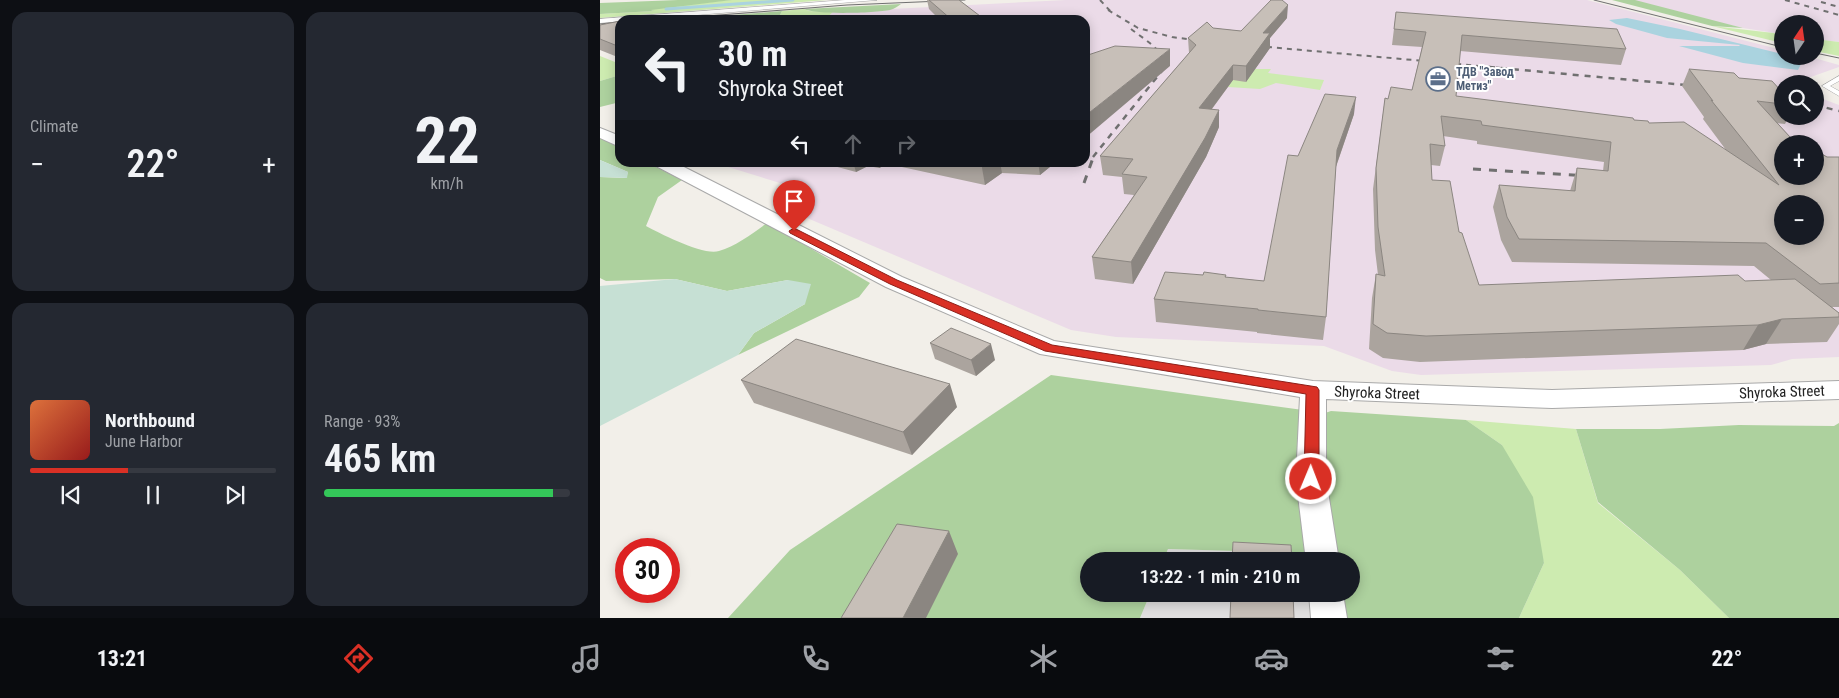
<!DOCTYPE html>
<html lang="en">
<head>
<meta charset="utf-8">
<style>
  body { margin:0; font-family:"Roboto Condensed",sans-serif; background:#242831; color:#f1f3f6; height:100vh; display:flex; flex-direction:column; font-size:19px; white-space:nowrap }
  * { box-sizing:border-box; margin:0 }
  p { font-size:16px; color:#9ea1a6 }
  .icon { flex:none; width:28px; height:28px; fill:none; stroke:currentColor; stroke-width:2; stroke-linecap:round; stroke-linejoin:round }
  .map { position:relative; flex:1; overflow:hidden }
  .details { display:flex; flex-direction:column; gap:12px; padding:12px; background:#0d0f14; width:600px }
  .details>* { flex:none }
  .banner { position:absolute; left:15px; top:15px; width:475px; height:152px; border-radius:15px; box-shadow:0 2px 12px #0003; background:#171b24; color:#f1f3f6; overflow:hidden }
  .needle { width:32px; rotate:13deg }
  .fabs { position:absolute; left:1174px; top:15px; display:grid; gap:10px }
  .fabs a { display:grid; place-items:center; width:50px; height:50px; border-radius:50%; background:#171b24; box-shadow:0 2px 12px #0003; font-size:25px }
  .speed { position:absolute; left:15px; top:538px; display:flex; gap:10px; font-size:25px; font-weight:700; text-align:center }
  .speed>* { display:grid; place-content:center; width:65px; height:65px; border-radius:50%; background:#171b24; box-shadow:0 2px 12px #0003; line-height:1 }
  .speed .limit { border:8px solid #d22; background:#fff; color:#111 }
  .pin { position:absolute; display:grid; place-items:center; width:42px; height:42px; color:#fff; margin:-51px -21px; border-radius:50% 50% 50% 0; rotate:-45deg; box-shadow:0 0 5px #0007 }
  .pin .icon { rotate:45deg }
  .me { position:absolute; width:55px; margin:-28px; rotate:1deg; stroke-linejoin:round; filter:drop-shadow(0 0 4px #0008) }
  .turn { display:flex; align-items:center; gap:18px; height:105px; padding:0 20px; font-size:22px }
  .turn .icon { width:65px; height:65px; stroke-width:2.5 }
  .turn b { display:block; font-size:35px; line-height:42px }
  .lanes { display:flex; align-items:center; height:48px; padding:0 20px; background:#0003; justify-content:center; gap:25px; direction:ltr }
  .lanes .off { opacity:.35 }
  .big { font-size:38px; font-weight:600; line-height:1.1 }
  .details .widget { flex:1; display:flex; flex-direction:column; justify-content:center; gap:8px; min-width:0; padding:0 18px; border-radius:15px; background:#242831 }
  .details .dial { align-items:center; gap:0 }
  .dial b { font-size:65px; line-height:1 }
  .song { display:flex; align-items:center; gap:15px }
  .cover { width:60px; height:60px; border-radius:8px; background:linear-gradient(135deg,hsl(20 70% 55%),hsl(0 70% 35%)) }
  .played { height:5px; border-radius:2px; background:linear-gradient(90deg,#d93025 40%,#363941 40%) }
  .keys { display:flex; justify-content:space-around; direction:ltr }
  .heat { display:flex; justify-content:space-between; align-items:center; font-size:28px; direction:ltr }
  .charge { height:8px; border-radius:4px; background:linear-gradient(90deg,#34c759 93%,#363941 0) }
  .details .tiles { flex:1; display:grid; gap:12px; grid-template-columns:repeat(2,1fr) }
  .trip { position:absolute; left:480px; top:552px; width:280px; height:50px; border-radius:25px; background:#171b24; box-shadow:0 2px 12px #0003; font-weight:600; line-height:50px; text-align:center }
  .menu { display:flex; height:80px; justify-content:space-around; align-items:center; background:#090b0e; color:#9ea1a6 }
  .menu .icon { width:35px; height:35px }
  .menu .active { color:#d93025 }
  .menu b { font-size:22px; color:#f1f3f6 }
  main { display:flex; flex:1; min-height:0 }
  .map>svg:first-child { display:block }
  .residential { fill:#e0dfdf }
  .industrial { fill:#ebdbe8; fill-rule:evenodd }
  .grass { fill:#cdebb0 }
  .forest { fill:#add19e }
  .wetland { fill:#c6e0d4 }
  .water { fill:#aad3df }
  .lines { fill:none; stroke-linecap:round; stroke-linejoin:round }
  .stream { stroke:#aad3df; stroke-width:3 }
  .lane-casing { stroke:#a9a9a9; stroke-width:1 }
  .street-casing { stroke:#a9a9a9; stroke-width:2 }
  .lane { fill:#fff; fill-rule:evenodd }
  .street { fill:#fff; fill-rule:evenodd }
  .tram { stroke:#707070; stroke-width:1 }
  .rail-far2 { stroke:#707070; stroke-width:2; stroke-dasharray:5 5; stroke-linecap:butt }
  .rail-far1 { stroke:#707070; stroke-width:2.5; stroke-dasharray:6 6; stroke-linecap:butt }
  .rail { stroke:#707070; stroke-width:3; stroke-dasharray:8 8; stroke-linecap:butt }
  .wall { fill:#aba49e; fill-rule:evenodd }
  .shaded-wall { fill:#8b8681 }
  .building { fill:#c7bfb8; stroke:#8b8681; fill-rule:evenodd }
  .route { fill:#d93025; stroke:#8d1f18 }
  .labels { text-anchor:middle; stroke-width:4; stroke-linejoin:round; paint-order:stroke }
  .far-service-label { font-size:12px; font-weight:bold; fill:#4e5e75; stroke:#fff; text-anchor:start }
  .street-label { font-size:15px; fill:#222; stroke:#fff }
</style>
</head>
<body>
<main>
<section class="details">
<div class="tiles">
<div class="widget"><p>Climate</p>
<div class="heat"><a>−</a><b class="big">22°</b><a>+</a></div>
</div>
<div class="widget dial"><b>22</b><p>km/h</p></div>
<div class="widget">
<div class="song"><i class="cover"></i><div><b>Northbound</b><p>June Harbor</p></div></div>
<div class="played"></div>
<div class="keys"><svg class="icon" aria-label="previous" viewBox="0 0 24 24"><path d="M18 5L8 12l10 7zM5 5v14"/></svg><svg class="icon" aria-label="pause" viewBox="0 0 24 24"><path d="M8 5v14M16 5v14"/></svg><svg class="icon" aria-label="next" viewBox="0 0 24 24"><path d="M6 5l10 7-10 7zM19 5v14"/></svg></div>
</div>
<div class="widget"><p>Range · 93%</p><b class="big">465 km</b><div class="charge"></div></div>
</div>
</section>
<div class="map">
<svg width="1239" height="618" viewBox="0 0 1239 618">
  <rect width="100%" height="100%" fill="#f2efe9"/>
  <path class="residential" d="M568,549L705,553V561H563Z
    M550,594H708L710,618H540Z"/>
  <path class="industrial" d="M466,0H987L1182,50V56H1207L1239,65V67L1191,84H1182V116H1215V96L1239,105V357L1192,359L1171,365L821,375L792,371L724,346L516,337L471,330L200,215L206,191L115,163L485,162V20L224,19L233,12ZM1182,144H1215V176H1182ZM1182,204H1215V236H1182Z
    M1024,0H1239V42L1215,39V24H1182V34L1143,28Z"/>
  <path class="grass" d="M130,0H227L0,18V14L53,11L51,9L59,8Z
    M204,9L209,11L233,12L225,19H285L281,20H157L179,17L182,11Z
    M1112,26L1182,34V43Z
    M1215,39L1239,42V56L1215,51Z
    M0,56L20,64V75L0,81Z
    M637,60L653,69H671L668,73L724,80L720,90L676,83L660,89L628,87Z
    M866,420L976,429L998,503L1080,570L1129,618H919L944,563L902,445Z"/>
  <path class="forest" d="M78,0H132L51,10L54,11L0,14V3Z
    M1012,0H1035L1143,28L1112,26Z
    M301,4C298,6 294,9 290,10C276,13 216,15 204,9Z
    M182,11L179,17L157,20H110L122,16Z
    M20,75V102L0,107V81Z
    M0,138L20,148V162L48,163L82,180L58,197L46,226C61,234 104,256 119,251C136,246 153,233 167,223L270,283L259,297L138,355L154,333L205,304L188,280L127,291L75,279L6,281L0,278V177L26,178L28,172L0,160Z
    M451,375L703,410L705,553L568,549L563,561H489V594H550L540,618H128L190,550Z
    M731,411L866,420L902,445L933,497L944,563L919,618H737L734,594H751V561H729L717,481L716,416Z
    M1239,423V618H1129L1080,570L998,502L976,429H1060L1139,425L1234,426Z"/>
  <path class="wetland" d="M0,160L28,172L27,178L0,177Z
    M75,279L127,291L188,280L211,284L205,304L154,333L138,355L0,426V286Z"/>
  <path class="water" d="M1027,18L1080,29L1182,54V56L1198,58L1202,62L1198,70L1143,63L1079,46H1139L1140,45L1067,38L1016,24L1009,20Z"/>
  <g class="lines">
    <path class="stream" d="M66,9L193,0"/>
    <g class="lane-casing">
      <path id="lane" d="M245,0H277L0,23V19Z
        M1239,76V81L1230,86L1239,91V96L1222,86Z"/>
    </g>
    <g class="street-casing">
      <path id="street" d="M0,128L20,136V147L0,138Z
        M52,162H74L302,277L454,341L713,381L952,390L1239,381V399L952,408L726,399V479L739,561H706L696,479L700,397L440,354L286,287L54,165Z
        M709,594H743L747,618H711Z"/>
    </g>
    <use href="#lane" class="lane"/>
    <use href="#street" class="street"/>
    <path class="tram" d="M994,0L1182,47
      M42,20L62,18
      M56,20L247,5L365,0
      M0,24L20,22
      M1215,53L1239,58"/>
    <path class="rail-far2" d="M500,0L513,14
      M1185,0L1239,15
      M1221,2L1239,7
      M508,10L538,28L572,37L602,41
      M531,29C545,40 561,48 566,66L564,68
      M657,46L902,68"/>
    <path class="rail-far1" d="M889,67L1097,86
      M1215,105L1239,111
      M493,157L565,67"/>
    <path class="rail" d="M873,169L988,176
      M484,183L494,155"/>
  </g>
  <path class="wall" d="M327,0H359L381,20H340L329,9Z
    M796,12L1026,49L1021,65L860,51L856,96L1034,120L1049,123L1126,150L1103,119L1104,117L1082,86L1089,69L1139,78L1182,92V116H1189L1185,124L1177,123L1190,137L1227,157H1239V307H1232L1239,313V324L1227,342L1166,344L1143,350L820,362L783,358L769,349L772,298L776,274L778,275L775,250L773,189L785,98L788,99L812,90L822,47L792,45ZM843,136L877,141V144L1004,162L1003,171L977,168L970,191L899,185L893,207L901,240L912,262L1154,266L1171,280L1145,281L879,285L859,232L832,180L831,165L840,166L845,146Z
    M687,18L670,38V48L646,82L633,80L612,109L619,127L606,157L533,284L495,279L492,257L534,195L524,194L522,177L503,175L500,156L589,53L588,38L613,28L641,31Z
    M20,21V58L0,50V25Z
    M754,114L736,167L726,317L723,340L657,333V332L556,322L554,299L603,275H626V277L664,281L698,156Z
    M219,162H456L440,175L402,173L385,185L288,164L279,168L268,166L256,172Z
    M330,343L395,360L376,376L335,359Z
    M141,380L357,407L312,455L154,403Z"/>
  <path class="shaded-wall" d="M688,5L687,18L670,38V48L646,82V66L663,33Z
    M380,16L381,20H353Z
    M570,49V66L485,138V116Z
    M633,65V80L599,126V108Z
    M756,97L754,114L735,169L737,150Z
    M619,110V127L606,157L533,284L531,262Z
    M253,162H267L268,166L256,172Z
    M277,162H287L288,164L279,168Z
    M381,162H400L402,173L385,185Z
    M438,162H456L440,175Z
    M1182,319L1166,344L1143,350L1158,325Z
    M391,344L395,360L376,376L371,360Z
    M350,384L357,407L312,455L303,432Z
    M349,531L358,554L326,618H303Z"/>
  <path class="building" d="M329,0H359L380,16L352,20Z
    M671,0H682L688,5L663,33H670L646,66L633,65L599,108L619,110L605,138L531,262L492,257L547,177L522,174L533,159L500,156L596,45L588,38L607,22L613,28L641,31Z
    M796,12L1017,29L1026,49L862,35L856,96L1033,118L1034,120L1048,121L1049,123L1084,122L1179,185L1111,100L1113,101L1089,69L1134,73L1139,78L1172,81L1182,92V104L1157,101L1190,137L1203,144H1182V176H1215V150L1227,157H1239V283L1220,284L1166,243L919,239L907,217L899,185L975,191L977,168L1008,171L1011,142L882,125L881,121L841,116L845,146L830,144L832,180L850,181L859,232L862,233L879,285L1138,275L1145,281L1195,279L1239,313V317L1182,319L1158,325L826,336L787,333L773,324L776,274L785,276L778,227L776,168L785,98L788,99L791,87L812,90L826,32L794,29ZM1182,204H1215V236H1182Z
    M20,21V47L0,39V25Z
    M515,46L570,49L485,116V56Z
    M725,94L756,97L737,150L726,317L658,310V309L554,299L565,272L603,275L604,272L626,275L625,277L664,281L688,155L698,156Z
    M351,328L391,344L371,360L330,343Z
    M196,339L350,384L303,432L141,380Z
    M297,524L349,531L303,618H241Z
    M633,542L691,545L692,561H632Z
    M631,594H693L694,618H630Z"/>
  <path class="route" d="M194,228L297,280L452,345L717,387L719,390V479L717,483L711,485L706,483L704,479L706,394L445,351L290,284L190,233L189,231Z"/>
  <defs>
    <g id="office-ring" transform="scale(1.25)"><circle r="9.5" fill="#fff" stroke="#5c6f8a" stroke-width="1.5"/><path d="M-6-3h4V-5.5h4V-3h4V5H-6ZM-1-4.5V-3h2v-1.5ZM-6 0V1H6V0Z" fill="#5c6f8a"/></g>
  </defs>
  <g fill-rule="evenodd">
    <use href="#office-ring" x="838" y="79"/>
  </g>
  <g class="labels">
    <g class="far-service-label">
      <text x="856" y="76">ТДВ "Завод<tspan x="856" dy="14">Метиз"</tspan></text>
    </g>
    <g class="street-label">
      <text transform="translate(1182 392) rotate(-2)" y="5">Shyroka Street</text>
      <text transform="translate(777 393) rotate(2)" y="5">Shyroka Street</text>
    </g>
  </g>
</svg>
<div class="fabs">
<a><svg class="needle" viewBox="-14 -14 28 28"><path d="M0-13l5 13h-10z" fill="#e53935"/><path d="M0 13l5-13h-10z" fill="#9ea1a6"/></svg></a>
<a><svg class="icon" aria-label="search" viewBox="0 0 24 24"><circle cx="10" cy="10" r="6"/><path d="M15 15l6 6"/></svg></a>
<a>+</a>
<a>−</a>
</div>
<div class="speed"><div class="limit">30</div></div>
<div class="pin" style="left:194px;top:231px;background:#d93025"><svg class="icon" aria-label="arrive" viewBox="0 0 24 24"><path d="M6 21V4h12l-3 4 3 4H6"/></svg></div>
<svg class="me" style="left:711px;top:479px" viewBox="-20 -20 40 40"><circle r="17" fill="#d93025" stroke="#fff" stroke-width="3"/><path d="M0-11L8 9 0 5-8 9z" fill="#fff"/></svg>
<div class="trip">13:22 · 1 min · 210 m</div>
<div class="banner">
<div class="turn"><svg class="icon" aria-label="left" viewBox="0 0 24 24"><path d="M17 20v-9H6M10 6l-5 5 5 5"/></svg><div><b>30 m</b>Shyroka Street</div></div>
<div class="lanes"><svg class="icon" aria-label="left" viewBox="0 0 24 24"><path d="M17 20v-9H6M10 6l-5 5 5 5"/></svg><svg class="icon off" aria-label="ahead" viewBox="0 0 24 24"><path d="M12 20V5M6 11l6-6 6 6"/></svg><svg class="icon off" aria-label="right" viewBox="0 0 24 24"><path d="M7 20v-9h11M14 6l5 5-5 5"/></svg></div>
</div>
</div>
</main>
<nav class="menu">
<b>13:21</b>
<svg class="icon active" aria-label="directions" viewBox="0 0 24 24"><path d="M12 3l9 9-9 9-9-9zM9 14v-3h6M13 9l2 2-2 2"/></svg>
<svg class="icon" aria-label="music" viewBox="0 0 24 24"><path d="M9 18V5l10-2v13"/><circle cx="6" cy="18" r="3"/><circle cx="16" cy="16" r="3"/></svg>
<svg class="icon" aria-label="phone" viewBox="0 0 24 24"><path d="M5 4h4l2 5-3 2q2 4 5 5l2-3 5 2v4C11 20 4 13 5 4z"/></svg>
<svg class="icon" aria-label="climate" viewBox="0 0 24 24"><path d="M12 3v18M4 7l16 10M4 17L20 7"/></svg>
<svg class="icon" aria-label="car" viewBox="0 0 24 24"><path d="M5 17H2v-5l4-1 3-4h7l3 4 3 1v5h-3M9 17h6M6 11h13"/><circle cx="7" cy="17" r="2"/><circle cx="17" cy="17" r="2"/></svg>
<svg class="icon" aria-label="filters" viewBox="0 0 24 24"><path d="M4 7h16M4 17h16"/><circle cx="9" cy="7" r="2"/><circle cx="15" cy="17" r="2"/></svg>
<b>22°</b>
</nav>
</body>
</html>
